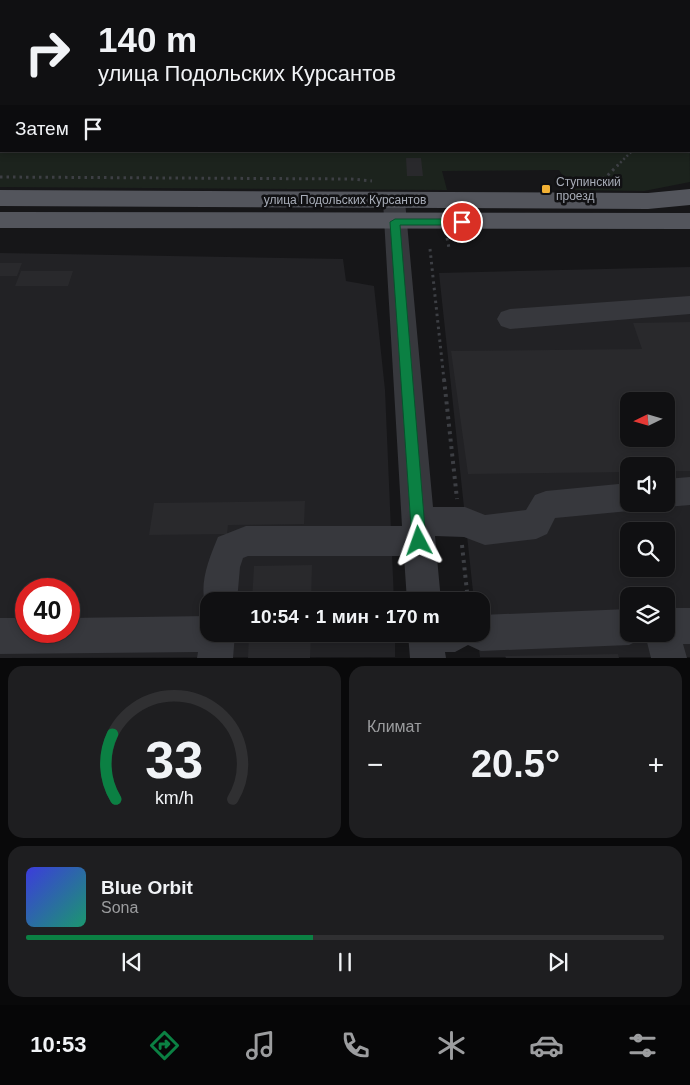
<!DOCTYPE html>
<html lang="ru">
<head>
<meta charset="utf-8">
<style>
  body { margin:0; font-family:Arial,sans-serif; background:#1e1e20; color:#f1f3f6; height:100vh; display:flex; flex-direction:column; font-size:19px; white-space:nowrap }
  * { box-sizing:border-box; margin:0 }
  p { font-size:16px; color:#9c9d9f }
  .icon { flex:none; width:28px; height:28px; fill:none; stroke:currentColor; stroke-width:2; stroke-linecap:round; stroke-linejoin:round }
  .map { position:relative; height:658px; overflow:hidden }
  .details { display:flex; flex-direction:column; gap:8px; padding:8px; background:#09090a; flex:1 }
  .details>* { flex:none }
  .top-card { position:absolute; left:0px; top:0px; width:690px; height:152px; box-shadow:0 2px 8px #0003,0 0 0 1px #303032; background:#101012; color:#f1f3f6; overflow:hidden }
  .needle { width:32px; rotate:265deg }
  .tools { position:absolute; left:620px; top:392px; display:grid; gap:10px }
  .tools a { display:grid; place-items:center; width:55px; height:55px; border-radius:10px; background:#101012; box-shadow:0 2px 8px #0003,0 0 0 1px #303032; font-size:25px }
  .speed { position:absolute; left:15px; top:578px; display:flex; gap:10px; font-size:25px; font-weight:700; text-align:center }
  .speed>* { display:grid; place-content:center; width:65px; height:65px; border-radius:50%; background:#101012; box-shadow:0 2px 8px #0003,0 0 0 1px #303032; line-height:1 }
  .speed .limit { border:8px solid #d22; background:#fff; color:#111 }
  .pin { position:absolute; display:grid; place-items:center; width:42px; height:42px; color:#fff; margin:-21px; border:2px solid #fff; border-radius:50%; box-shadow:0 1px 5px #0007 }
  .me { position:absolute; width:55px; margin:-28px; rotate:356deg; stroke-linejoin:round; filter:drop-shadow(0 0 4px #0008) }
  .turn { display:flex; align-items:center; gap:18px; height:105px; padding:0 15px; font-size:22px }
  .turn .icon { width:65px; height:65px; stroke-width:2.5 }
  .turn b { display:block; font-size:35px; line-height:42px }
  .then { display:flex; align-items:center; height:48px; padding:0 15px; background:#0003; gap:10px; font-size:19px }
  .big { font-size:38px; font-weight:600; line-height:1.1 }
  .details .tile { flex:1; display:flex; flex-direction:column; justify-content:center; gap:8px; min-width:0; padding:0 18px; border-radius:15px; background:#1e1e20 }
  .details .dial { align-items:center; gap:0 }
  .dial svg { height:130px; overflow:visible; fill:none; stroke:#303032; stroke-width:7; stroke-linecap:round; text-anchor:middle }
  .dial text { fill:#f1f3f6; stroke:none }
  .song { display:flex; align-items:center; gap:15px }
  .cover { width:60px; height:60px; border-radius:8px; background:linear-gradient(135deg,hsl(240 70% 55%),hsl(160 70% 35%)) }
  .played { height:5px; border-radius:2px; background:linear-gradient(90deg,#0b8043 45%,#303032 45%) }
  .keys { display:flex; justify-content:space-around; direction:ltr }
  .heat { display:flex; justify-content:space-between; align-items:center; font-size:28px; direction:ltr }
  .details .tiles { flex:1; display:grid; gap:8px; grid-template-columns:1fr 1fr }
  .tile:last-child { grid-column:span 2 }
  .trip { position:absolute; left:200px; top:592px; width:290px; height:50px; border-radius:15px; background:#101012; box-shadow:0 2px 8px #0003,0 0 0 1px #303032; font-weight:600; line-height:50px; text-align:center }
  .dock { display:flex; height:80px; justify-content:space-around; align-items:center; background:#060607; color:#9c9d9f }
  .dock .icon { width:35px; height:35px }
  .dock .active { color:#0b8043 }
  .dock b { font-size:22px; color:#f1f3f6 }
  .map>svg:first-child { display:block }
  .built { fill:#222225; fill-rule:evenodd }
  .green { fill:#1c231d }
  .building { fill:#29292c; fill-rule:evenodd }
  .lines { fill:none; stroke-linecap:round; stroke-linejoin:round }
  .path-far2 { stroke:#3d3f44; stroke-width:2.5; stroke-dasharray:2 2.5; stroke-linecap:butt }
  .path-far1 { stroke:#3d3f44; stroke-width:3; stroke-dasharray:2.5 4; stroke-linecap:butt }
  .path { stroke:#3d3f44; stroke-width:4; stroke-dasharray:3 4.5; stroke-linecap:butt }
  .minor { fill:#37383d; fill-rule:evenodd }
  .major { fill:#53555c; fill-rule:evenodd }
  .route { fill:#0b8043; stroke:#07532c }
  .poi-dot { fill:#f2b134; stroke:#111113; stroke-width:2 }
  .labels { text-anchor:middle; stroke-width:5; stroke-linejoin:round; paint-order:stroke }
  .poi-label { font-size:12px; fill:#a8adb8; stroke:#111113; text-anchor:start }
  .street-label { font-size:12px; fill:#a8adb8; stroke:#111113 }
</style>
</head>
<body>
<div class="map">
<svg width="690" height="658" viewBox="0 0 690 658">
  <rect width="100%" height="100%" fill="#161618"/>
  <path class="built" d="M0,0H585L1,1L0,50Z
    M0,253L343,259L346,281L374,286L385,390L394,601H209V634H395V657L0,658ZM26,589H69V631H26Z
    M690,267V657H480L477,634H481V601H474L439,273ZM629,401H666V439H629ZM629,466H666V504H629ZM629,531H666V569H629ZM629,596H666V634H629Z"/>
  <path class="green" d="M0,50L1,151H689V77L690,182L644,191L572,190L559,170L442,171L447,190L0,187Z"/>
  <path class="building" d="M406,158H421L423,176H407Z
    M0,263H22L17,276H0Z
    M21,271H73L68,286H15Z
    M690,322V471H666V466H629V472L468,474L451,351L642,349L633,323ZM629,401H666V439H629Z
    M305,501L304,524L228,525L227,534L149,535L154,503Z
    M312,565L311,601H252L254,566Z
    M249,634H311L310,658H248Z
    M618,654L619,658H506L505,656Z"/>
  <g class="lines">
    <path class="path-far2" d="M617,166L632,151"/>
    <path class="path-far1" d="M0,177L351,179L372,181
      M590,183L606,177L618,165
      M447,238L449,248
      M430,249L444,380"/>
    <path class="path" d="M444,379L457,499
      M462,545L468,601"/>
    <path class="minor" d="M658,0H675V1H659Z
      M689,43H690V56H689Z
      M394,194L402,196L405,201L433,507H465L485,515L526,510L535,495L546,491L629,483V504H642L640,507L629,511L555,518L547,534L536,539L485,545L464,537L435,536L441,601H407L404,556H248L243,558L240,567L237,601H209L208,613C197,588 208,561 218,537L246,526H402L383,201L386,196Z
      M690,296V314L510,329L501,326L497,319L501,312L510,309Z
      M690,477V505L666,507L657,504H666V479Z
      M666,608H690V644H683L687,658H651L645,634H666Z
      M629,609V634H644L641,639L629,645L481,651L468,645L455,652H445L446,658H410L408,634H481V615Z
      M209,616V634H235L233,658H197L198,652L0,654V618H26V631H69V618Z"/>
    <path class="major" d="M690,189V205L648,209L0,206V190L648,193Z
      M0,212L690,213V229L0,228Z"/>
  </g>
  <path class="route" d="M395,219H462L468,222L462,225H400L426,541L424,545L419,547L414,545L412,541L390,222Z"/>
  <rect class="poi-dot" x="541" y="184" width="10" height="10" rx="2.5"/>
  <g class="labels">
    <g class="poi-label">
      <text x="556" y="186">Ступинский<tspan x="556" dy="14">проезд</tspan></text>
    </g>
    <g class="street-label">
      <text x="345" y="204">улица Подольских Курсантов</text>
    </g>
  </g>
</svg>
<div class="tools">
<a><svg class="needle" viewBox="-14 -14 28 28"><path d="M0-13l5 13h-10z" fill="#e53935"/><path d="M0 13l5-13h-10z" fill="#9c9d9f"/></svg></a>
<a><svg class="icon" aria-label="sound" viewBox="0 0 24 24"><path d="M4 9h4l5-4v14l-5-4H4zM17 9q2 3 0 6"/></svg></a>
<a><svg class="icon" aria-label="search" viewBox="0 0 24 24"><circle cx="10" cy="10" r="6"/><path d="M15 15l6 6"/></svg></a>
<a><svg class="icon" aria-label="layers" viewBox="0 0 24 24"><path d="M12 4l9 5-9 5-9-5zM3 14l9 5 9-5"/></svg></a>
</div>
<div class="speed"><div class="limit">40</div></div>
<div class="pin" style="left:462px;top:222px;background:#d93025"><svg class="icon" aria-label="arrive" viewBox="0 0 24 24"><path d="M6 21V4h12l-3 4 3 4H6"/></svg></div>
<svg class="me" style="left:419px;top:541px" viewBox="-20 -20 40 40"><path d="M0-17L14 15 0 8-14 15z" fill="#0b8043" stroke="#fff" stroke-width="4"/></svg>
<div class="trip">10:54 · 1 мин · 170 m</div>
<div class="top-card">
<div class="turn"><svg class="icon" aria-label="right" viewBox="0 0 24 24"><path d="M7 20v-9h11M14 6l5 5-5 5"/></svg><div><b>140 m</b>улица Подольских Курсантов</div></div>
<div class="then">Затем<svg class="icon" aria-label="arrive" viewBox="0 0 24 24"><path d="M6 21V4h12l-3 4 3 4H6"/></svg></div>
</div>
</div>
<section class="details">
<div class="tiles">
<div class="tile dial"><svg viewBox="0 0 100 80">
<path d="M14 69A42 42 0 1 1 86 69"/>
<path d="M14 69A42 42 0 0 1 12 29" stroke="#0b8043"/>
<text x="50" y="56" font-size="32" font-weight="700">33</text>
<text x="50" y="72" font-size="11">km/h</text>
</svg></div>
<div class="tile"><p>Климат</p>
<div class="heat"><a>−</a><b class="big">20.5°</b><a>+</a></div>
</div>
<div class="tile">
<div class="song"><i class="cover"></i><div><b>Blue Orbit</b><p>Sona</p></div></div>
<div class="played"></div>
<div class="keys"><svg class="icon" aria-label="previous" viewBox="0 0 24 24"><path d="M18 5L8 12l10 7zM5 5v14"/></svg><svg class="icon" aria-label="pause" viewBox="0 0 24 24"><path d="M8 5v14M16 5v14"/></svg><svg class="icon" aria-label="next" viewBox="0 0 24 24"><path d="M6 5l10 7-10 7zM19 5v14"/></svg></div>
</div>
</div>
</section>
<nav class="dock">
<b>10:53</b>
<svg class="icon active" aria-label="directions" viewBox="0 0 24 24"><path d="M12 3l9 9-9 9-9-9zM9 14v-3h6M13 9l2 2-2 2"/></svg>
<svg class="icon" aria-label="music" viewBox="0 0 24 24"><path d="M9 18V5l10-2v13"/><circle cx="6" cy="18" r="3"/><circle cx="16" cy="16" r="3"/></svg>
<svg class="icon" aria-label="phone" viewBox="0 0 24 24"><path d="M5 4h4l2 5-3 2q2 4 5 5l2-3 5 2v4C11 20 4 13 5 4z"/></svg>
<svg class="icon" aria-label="climate" viewBox="0 0 24 24"><path d="M12 3v18M4 7l16 10M4 17L20 7"/></svg>
<svg class="icon" aria-label="car" viewBox="0 0 24 24"><path d="M5 17H2v-5l4-1 3-4h7l3 4 3 1v5h-3M9 17h6M6 11h13"/><circle cx="7" cy="17" r="2"/><circle cx="17" cy="17" r="2"/></svg>
<svg class="icon" aria-label="filters" viewBox="0 0 24 24"><path d="M4 7h16M4 17h16"/><circle cx="9" cy="7" r="2"/><circle cx="15" cy="17" r="2"/></svg>
</nav>
</body>
</html>
